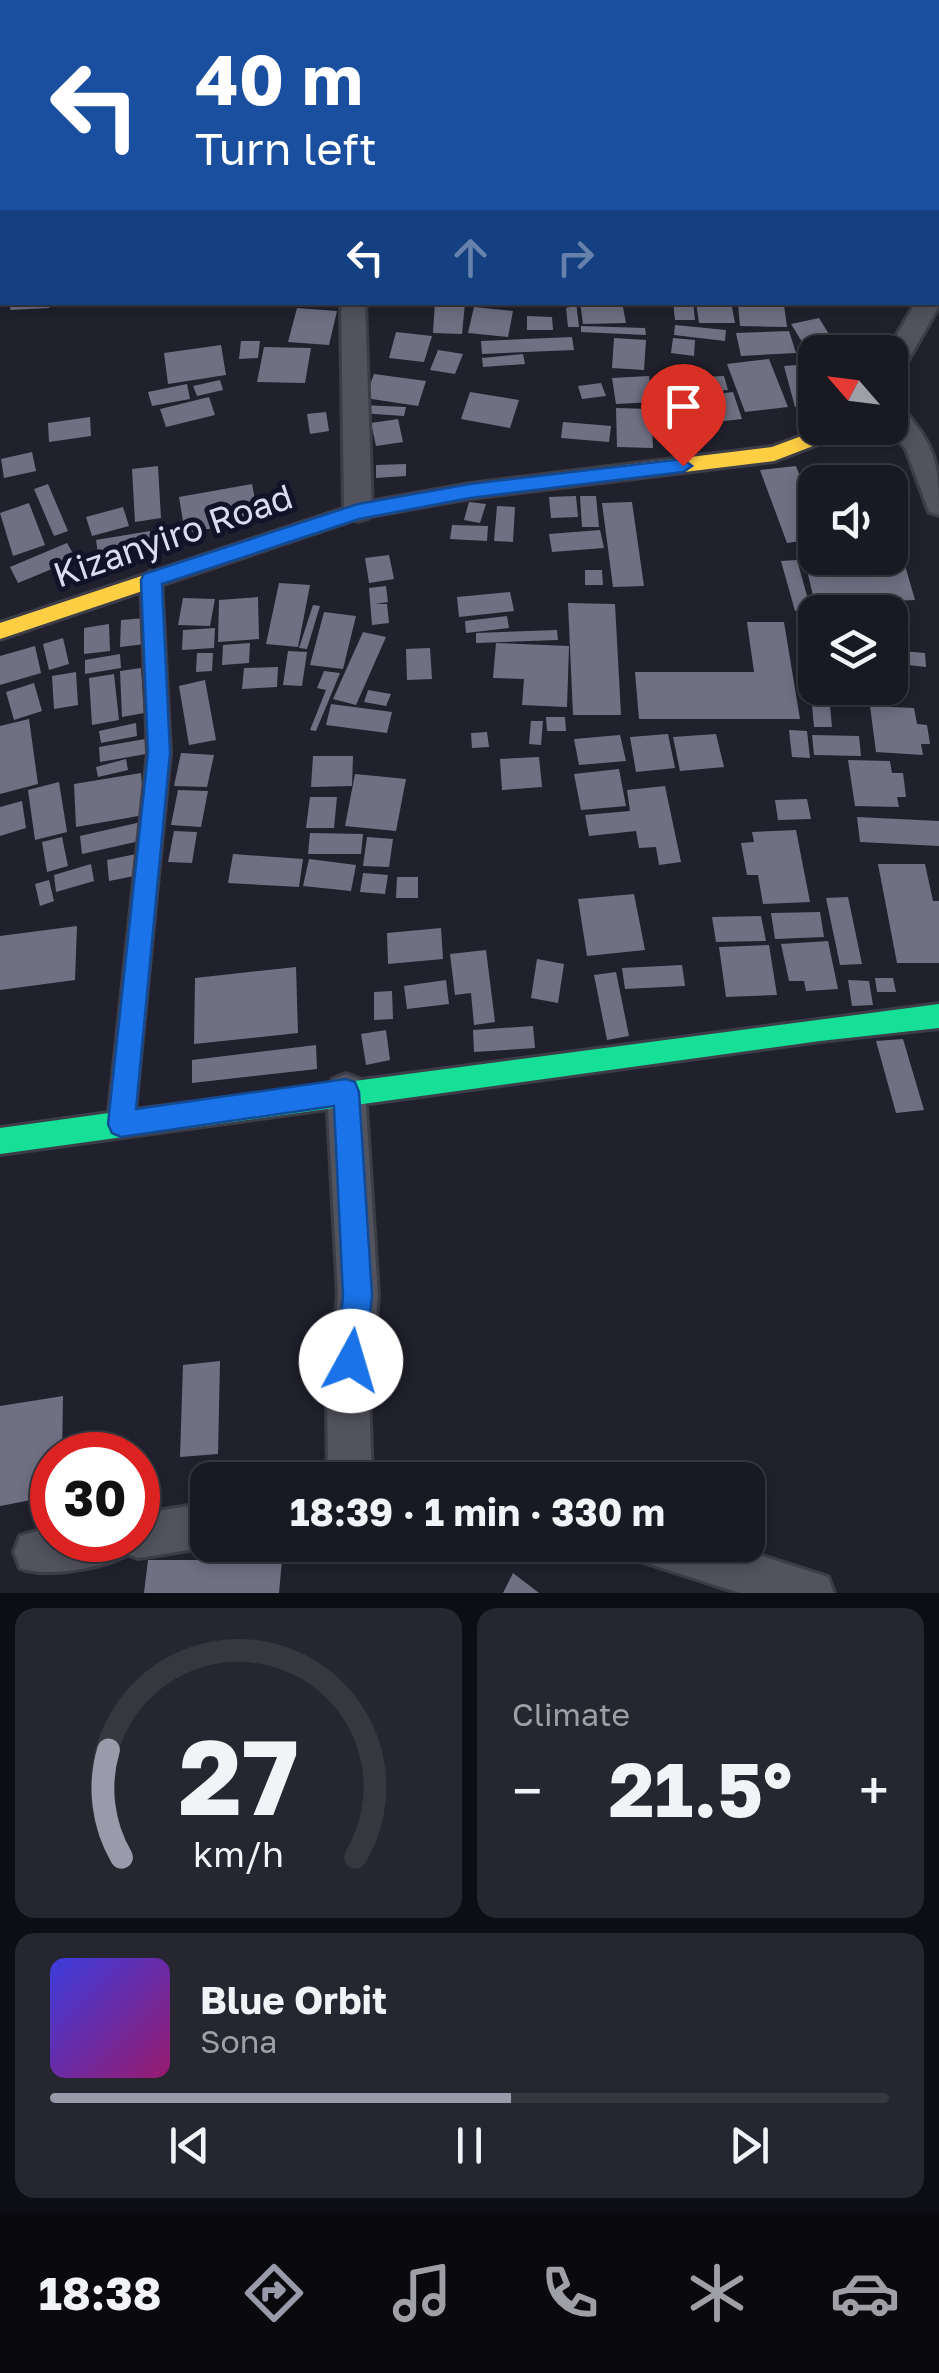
<!DOCTYPE html>
<html lang="en">
<head>
<meta charset="utf-8">
<style>
  body { margin:0; font-family:"Golos Text",sans-serif; background:#25262f; color:#f1f3f6; height:100vh; display:flex; flex-direction:column; font-size:38px; white-space:nowrap }
  * { box-sizing:border-box; margin:0 }
  p { font-size:32px; color:#9fa0a5 }
  .icon { flex:none; width:55px; height:55px; fill:none; stroke:currentColor; stroke-width:2; stroke-linecap:round; stroke-linejoin:round }
  .map { position:relative; height:1593px; overflow:hidden }
  .details { display:flex; flex-direction:column; gap:15px; padding:15px; background:#0d0e13; flex:1 }
  .details>* { flex:none }
  .top-card { position:absolute; left:0px; top:0px; width:940px; height:305px; box-shadow:0 5px 15px #0003,0 0 0 2px #363840; background:#1a4fa0; color:#fff; overflow:hidden }
  .needle { width:65px; rotate:298deg }
  .controls { position:absolute; left:798px; top:335px; display:grid; gap:20px }
  .controls a { display:grid; place-items:center; width:110px; height:110px; border-radius:20px; background:#181922; box-shadow:0 5px 15px #0003,0 0 0 2px #363840; font-size:50px }
  .speed { position:absolute; left:30px; top:1432px; display:flex; gap:20px; font-size:50px; font-weight:700; text-align:center }
  .speed>* { display:grid; place-content:center; width:130px; height:130px; border-radius:50%; background:#181922; box-shadow:0 5px 15px #0003,0 0 0 2px #363840; line-height:1 }
  .speed .limit { border:15px solid #d22; background:#fff; color:#111 }
  .pin { position:absolute; display:grid; place-items:center; width:85px; height:85px; color:#fff; margin:-102px -42px; border-radius:50% 50% 50% 0; rotate:-45deg; box-shadow:0 0 10px #0007 }
  .pin .icon { rotate:45deg }
  .me { position:absolute; width:110px; margin:-55px; rotate:6deg; stroke-linejoin:round; filter:drop-shadow(0 0 8px #0008) }
  .turn { display:flex; align-items:center; gap:35px; height:210px; padding:0 30px; font-size:45px }
  .turn .icon { width:130px; height:130px; stroke-width:2.5 }
  .turn b { display:block; font-size:70px; line-height:85px }
  .lanes { display:flex; align-items:center; height:95px; padding:0 30px; background:#0003; justify-content:center; gap:50px; direction:ltr }
  .lanes .off { opacity:.35 }
  .big { font-size:75px; font-weight:700; line-height:1.1 }
  .details .card { flex:1; display:flex; flex-direction:column; justify-content:center; gap:15px; min-width:0; padding:0 35px; border-radius:20px; background:#25262f }
  .details .dial { align-items:center; gap:0 }
  .dial svg { height:260px; overflow:visible; fill:none; stroke:#363840; stroke-width:7; stroke-linecap:round; text-anchor:middle }
  .dial text { fill:#f1f3f6; stroke:none }
  .song { display:flex; align-items:center; gap:30px }
  .cover { width:120px; height:120px; border-radius:15px; background:linear-gradient(135deg,hsl(240 70% 55%),hsl(320 70% 35%)) }
  .played { height:10px; border-radius:5px; background:linear-gradient(90deg,#9a9baa 55%,#363840 55%) }
  .keys { display:flex; justify-content:space-around; direction:ltr }
  .heat { display:flex; justify-content:space-between; align-items:center; font-size:55px; direction:ltr }
  .details .tiles { flex:1; display:grid; gap:15px; grid-template-columns:1fr 1fr }
  .card:last-child { grid-column:span 2 }
  .trip { position:absolute; left:190px; top:1462px; width:575px; height:100px; border-radius:20px; background:#181922; box-shadow:0 5px 15px #0003,0 0 0 2px #363840; font-weight:700; line-height:100px; text-align:center }
  .tab-bar { display:flex; height:160px; justify-content:space-around; align-items:center; background:#0a0a0e; color:#9fa0a5 }
  .tab-bar .icon { width:70px; height:70px }
  .tab-bar .selected { color:#9a9baa }
  .tab-bar b { font-size:45px; color:#f1f3f6 }
  .map>svg:first-child { display:block }
  .building { fill:#6f7183 }
  .lines { fill:none; stroke-linecap:round; stroke-linejoin:round }
  .street-casing { stroke:#3d3d48; stroke-width:6 }
  .fast-casing { stroke:#3d3d48; stroke-width:6 }
  .slow-casing { stroke:#3d3d48; stroke-width:6 }
  .street { fill:#52535d; fill-rule:evenodd }
  .fast { fill:#16e098; fill-rule:evenodd }
  .slow { fill:#ffcf43; fill-rule:evenodd }
  .route { fill:#1a73e8; stroke:#114b97; stroke-width:2.5 }
  .labels { text-anchor:middle; stroke-width:10; stroke-linejoin:round; paint-order:stroke }
  .street-label { font-size:35px; fill:#dbddee; stroke:#111329 }
</style>
</head>
<body>
<div class="map">
<svg width="939" height="1593" viewBox="0 0 939 1593">
  <rect width="100%" height="100%" fill="#20212d"/>
  <path class="building" d="M11,302H50L49,308L10,310Z
    M435,302L465,303L462,334L433,333Z
    M565,302H576L579,327H568L566,308L570,307Z
    M580,302H622L626,323L583,324Z
    M673,302H693L695,320H675Z
    M696,302H731L735,323H699Z
    M738,304L784,305L787,327L740,326Z
    M474,307L513,311L508,337L468,333Z
    M297,308L337,311L329,345L288,342Z
    M527,316L552,317L553,330H527Z
    M819,318L840,352H815V363L791,324Z
    M675,325L726,330L725,341L674,335Z
    M581,326L645,328L646,335L581,332Z
    M789,331L796,353L741,356L736,333Z
    M396,332L432,336L424,362L389,358Z
    M572,337L574,350L482,354L481,341Z
    M614,338L646,340L644,370L612,368Z
    M673,338L695,340L694,356L671,353Z
    M241,341H260L258,358L239,359Z
    M221,345L226,375L168,384L164,353Z
    M264,347L311,348L305,383L257,382Z
    M438,350L463,354L455,374L430,370Z
    M523,354L525,364L483,367L482,358Z
    M769,359L788,407L745,412L727,364Z
    M797,365L809,406L795,407L784,366Z
    M374,374L426,381L418,406L365,398Z
    M649,376L653,402L616,404L612,378Z
    M724,376L728,390L708,392L704,377Z
    M220,380L223,390L197,396L193,386Z
    M601,383L606,396L582,399L578,386Z
    M187,384L190,399L152,406L148,392Z
    M470,392L519,400L510,428L461,419Z
    M733,392L742,419L707,423L698,396Z
    M209,397L215,415L166,427L160,409Z
    M362,405L406,407L404,416L360,413Z
    M616,408L651,409L653,448L617,447Z
    M326,412L329,431L310,434L307,414Z
    M698,416L705,441L676,443L669,418Z
    M90,417L91,436L49,442L48,423Z
    M398,419L403,442L376,446L371,423Z
    M563,422L611,426L609,442L561,438Z
    M32,452L36,471L4,478L1,459Z
    M406,464V476L376,478V465Z
    M158,466L161,518L135,522L132,469Z
    M796,466L815,515V539L787,543L760,470Z
    M48,484L68,531L54,536L34,489Z
    M252,484L259,520L185,533L179,497Z
    M576,496L578,517L551,518L549,497Z
    M580,496H596L599,527H582Z
    M469,502L486,504L480,523L464,520Z
    M632,502L644,586L613,587L602,503Z
    M29,503L45,545L13,556L0,513Z
    M497,506L515,507L513,542L494,541Z
    M123,507L129,526L92,536L86,517Z
    M452,525L488,526L487,541L450,539Z
    M600,530L604,548L552,552L549,534Z
    M150,531L152,551L99,561L96,540Z
    M890,541H898L915,600L815,604L801,545L815,544V558H890Z
    M67,543L76,559L18,583L10,567Z
    M389,555L394,579L369,583L365,558Z
    M797,560L811,610L795,611L781,561Z
    M585,570H602L603,585H585Z
    M279,583L310,585L298,647L266,644Z
    M386,586L388,602L375,604H387L389,623L372,625L369,588Z
    M510,592L514,611L459,617L457,597Z
    M258,597L259,639L218,642L219,600Z
    M183,598L215,599L210,626L178,625Z
    M568,603L615,604L621,715H573Z
    M313,605L320,606L307,649L299,648Z
    M324,612L356,616L343,669L310,665Z
    M507,616L509,628L466,633L465,621Z
    M146,618L145,644L120,647L121,620Z
    M747,622H784L800,719H639L635,672H754Z
    M109,624L110,651L84,654V628Z
    M215,628L214,648L182,650L183,630Z
    M557,630L558,640L476,643V633Z
    M363,632L386,637L356,705L333,699Z
    M63,638L69,664L49,670L43,644Z
    M250,643L249,663L222,665L223,645Z
    M496,643L569,646L567,707L522,705L524,679L493,678Z
    M35,646L41,673L0,685V656Z
    M430,648L432,679L407,680L406,649Z
    M890,650L925,653L926,667L890,663Z
    M288,651L307,652L302,686L283,685Z
    M197,653H213L212,671L196,672Z
    M120,654L121,668L85,674V660Z
    M278,667L277,687L242,689L244,668Z
    M141,668L144,713L122,717L120,671Z
    M324,671L340,673L316,731L310,730L326,690L317,688Z
    M76,672L78,705L54,709L52,676Z
    M114,674L119,720L92,725L89,678Z
    M205,680L216,740L189,745L179,686Z
    M34,683L42,711L14,720L6,692Z
    M368,690L391,694L386,706L364,702Z
    M331,704L392,712L387,733L326,725Z
    M812,705L830,706L832,727H814Z
    M870,706L914,708L917,724L927,725L930,744H921L923,755L876,752Z
    M546,717H565L566,731H547Z
    M29,719L38,784L0,794V726Z
    M531,721H543L541,745L529,744Z
    M136,723L137,736L101,743L99,731Z
    M789,730L807,731L810,758L792,757Z
    M487,732L489,747L472,748L471,733Z
    M668,734L675,768L636,772L630,737Z
    M716,734L724,767L680,771L673,737Z
    M620,735L626,761L579,765L574,739Z
    M812,735L859,736L861,756L814,755Z
    M151,738L152,753L100,762L99,747Z
    M181,753L214,755L207,787L174,786Z
    M313,756H353L352,786L311,787Z
    M539,757L542,787L502,790L500,759Z
    M126,759L128,770L98,777L96,767Z
    M848,760L890,761L892,773H903L906,797H897L899,807L855,806Z
    M619,769L626,806L581,810L574,774Z
    M141,773L144,815L76,827L74,784Z
    M355,774L406,779L396,831L345,826Z
    M59,782L67,832L35,840L28,790Z
    M665,786L681,862L659,865L656,847L639,848L636,831L589,836L585,815L630,811L627,790Z
    M178,790L208,791L201,827L171,825Z
    M310,797H337L334,828H306Z
    M807,799L811,819L778,820L775,800Z
    M22,801L26,828L0,836V807Z
    M857,817L939,821V846L860,842Z
    M141,822L144,840L82,854L80,836Z
    M796,830L810,902L763,904L758,875H747L741,843L754,842L752,832Z
    M174,831L197,832L192,863L168,862Z
    M310,833L363,834L361,854H308Z
    M62,837L68,866L47,872L42,842Z
    M367,837L393,839L389,867L363,866Z
    M136,854L139,875L109,881L107,860Z
    M233,854L303,859L299,887L228,883Z
    M309,859L356,865L351,891L303,886Z
    M91,864L94,881L56,892L54,875Z
    M878,864H925L933,901H939V963H897Z
    M363,873L388,875L385,894L360,892Z
    M397,877H418V898H396Z
    M49,880L54,901L40,906L35,884Z
    M634,894L645,950L587,956L578,899Z
    M848,897L862,964L840,965L826,898Z
    M820,912L824,937L775,939L771,913Z
    M761,916L766,941L716,942L712,917Z
    M77,926L75,980L0,990V936Z
    M441,928L443,959L388,964L387,933Z
    M828,941L838,989L806,991L804,981H789L781,944Z
    M769,945L777,995L726,997L719,947Z
    M486,950L495,1022L474,1025L471,993L455,995L450,954Z
    M537,959L564,964L558,1003L531,998Z
    M682,965L685,986L625,989L622,968Z
    M296,967L298,1033L194,1044L195,978Z
    M616,972L629,1036L607,1040L594,975Z
    M875,978H893L896,992H877Z
    M446,980L449,1004L407,1009L404,986Z
    M848,980L869,981L873,1005L852,1006Z
    M392,991L393,1019L374,1020V992Z
    M533,1026L535,1048L474,1052L473,1030Z
    M386,1030L390,1060L366,1065L361,1034Z
    M903,1039L924,1110L896,1113L876,1041Z
    M316,1045L317,1069L192,1083V1060Z
    M220,1361L218,1454L180,1457L183,1365Z
    M63,1396L62,1455H52V1496L0,1506V1406Z
    M148,1560H282L279,1593H144Z
    M513,1573L539,1593H503Z"/>
  <g class="lines">
    <g class="street-casing">
      <path id="street" d="M535,0H555L556,2H536Z
        M0,204H2V218H0Z
        M938,296L939,306L903,369L899,375L890,378V352H887L916,302H938Z
        M341,302H365L372,511L368,518L358,521L348,518L344,511Z
        M890,402C902,405 907,413 914,423C939,453 939,478 939,515L929,512L906,449L888,428Z
        M346,1074L359,1079L365,1092L378,1295L369,1394L372,1480H328L327,1394L338,1295L327,1092L333,1079Z
        M208,1503V1545H213L208,1547L138,1558L127,1554C106,1568 44,1578 20,1568L14,1552L20,1536L52,1527V1540H138V1514Z
        M634,1545H728L828,1577L834,1593H740L640,1561Z"/>
    </g>
    <g class="fast-casing">
      <path id="fast" d="M151,571L161,579L170,753L135,1110L939,1004V1028L820,1041L0,1154V1128L109,1113L148,753L141,579Z"/>
    </g>
    <g class="slow-casing">
      <path id="slow" d="M823,428H849L847,433L774,461L470,498L359,518L0,639V623L358,504L470,484L772,447Z"/>
    </g>
    <use href="#street" class="street"/>
    <use href="#fast" class="fast"/>
    <use href="#slow" class="slow"/>
  </g>
  <path class="route" d="M683,459L692,466L683,472L470,498L359,519L162,584L170,753L136,1109L346,1079L355,1082L359,1092L372,1295L365,1361L361,1371L351,1375L341,1371L337,1361L343,1295L334,1106L121,1137L112,1133L108,1124L148,753L141,580L144,574L358,504L470,484Z"/>
  <g class="labels">
    <g class="street-label">
      <text transform="translate(173 536) rotate(-19)" y="12">Kizanyiro Road</text>
    </g>
  </g>
</svg>
<div class="controls">
<a><svg class="needle" viewBox="-14 -14 28 28"><path d="M0-13l5 13h-10z" fill="#e53935"/><path d="M0 13l5-13h-10z" fill="#9fa0a5"/></svg></a>
<a><svg class="icon" aria-label="sound" viewBox="0 0 24 24"><path d="M4 9h4l5-4v14l-5-4H4zM17 9q2 3 0 6"/></svg></a>
<a><svg class="icon" aria-label="layers" viewBox="0 0 24 24"><path d="M12 4l9 5-9 5-9-5zM3 14l9 5 9-5"/></svg></a>
</div>
<div class="speed"><div class="limit">30</div></div>
<div class="pin" style="left:683px;top:466px;background:#d93025"><svg class="icon" aria-label="arrive" viewBox="0 0 24 24"><path d="M6 21V4h12l-3 4 3 4H6"/></svg></div>
<svg class="me" style="left:351px;top:1361px" viewBox="-20 -20 40 40"><circle r="19" fill="#fff"/><path d="M0-13L10 11 0 6-10 11z" fill="#1a73e8"/></svg>
<div class="trip">18:39 · 1 min · 330 m</div>
<div class="top-card">
<div class="turn"><svg class="icon" aria-label="left" viewBox="0 0 24 24"><path d="M17 20v-9H6M10 6l-5 5 5 5"/></svg><div><b>40 m</b>Turn left</div></div>
<div class="lanes"><svg class="icon" aria-label="left" viewBox="0 0 24 24"><path d="M17 20v-9H6M10 6l-5 5 5 5"/></svg><svg class="icon off" aria-label="ahead" viewBox="0 0 24 24"><path d="M12 20V5M6 11l6-6 6 6"/></svg><svg class="icon off" aria-label="right" viewBox="0 0 24 24"><path d="M7 20v-9h11M14 6l5 5-5 5"/></svg></div>
</div>
</div>
<section class="details">
<div class="tiles">
<div class="card dial"><svg viewBox="0 0 100 80">
<path d="M14 69A42 42 0 1 1 86 69"/>
<path d="M14 69A42 42 0 0 1 10 36" stroke="#9a9baa"/>
<text x="50" y="56" font-size="32" font-weight="700">27</text>
<text x="50" y="72" font-size="11">km/h</text>
</svg></div>
<div class="card"><p>Climate</p>
<div class="heat"><a>−</a><b class="big">21.5°</b><a>+</a></div>
</div>
<div class="card">
<div class="song"><i class="cover"></i><div><b>Blue Orbit</b><p>Sona</p></div></div>
<div class="played"></div>
<div class="keys"><svg class="icon" aria-label="previous" viewBox="0 0 24 24"><path d="M18 5L8 12l10 7zM5 5v14"/></svg><svg class="icon" aria-label="pause" viewBox="0 0 24 24"><path d="M8 5v14M16 5v14"/></svg><svg class="icon" aria-label="next" viewBox="0 0 24 24"><path d="M6 5l10 7-10 7zM19 5v14"/></svg></div>
</div>
</div>
</section>
<nav class="tab-bar">
<b>18:38</b>
<svg class="icon selected" aria-label="directions" viewBox="0 0 24 24"><path d="M12 3l9 9-9 9-9-9zM9 14v-3h6M13 9l2 2-2 2"/></svg>
<svg class="icon" aria-label="music" viewBox="0 0 24 24"><path d="M9 18V5l10-2v13"/><circle cx="6" cy="18" r="3"/><circle cx="16" cy="16" r="3"/></svg>
<svg class="icon" aria-label="phone" viewBox="0 0 24 24"><path d="M5 4h4l2 5-3 2q2 4 5 5l2-3 5 2v4C11 20 4 13 5 4z"/></svg>
<svg class="icon" aria-label="climate" viewBox="0 0 24 24"><path d="M12 3v18M4 7l16 10M4 17L20 7"/></svg>
<svg class="icon" aria-label="car" viewBox="0 0 24 24"><path d="M5 17H2v-5l4-1 3-4h7l3 4 3 1v5h-3M9 17h6M6 11h13"/><circle cx="7" cy="17" r="2"/><circle cx="17" cy="17" r="2"/></svg>
</nav>
</body>
</html>
